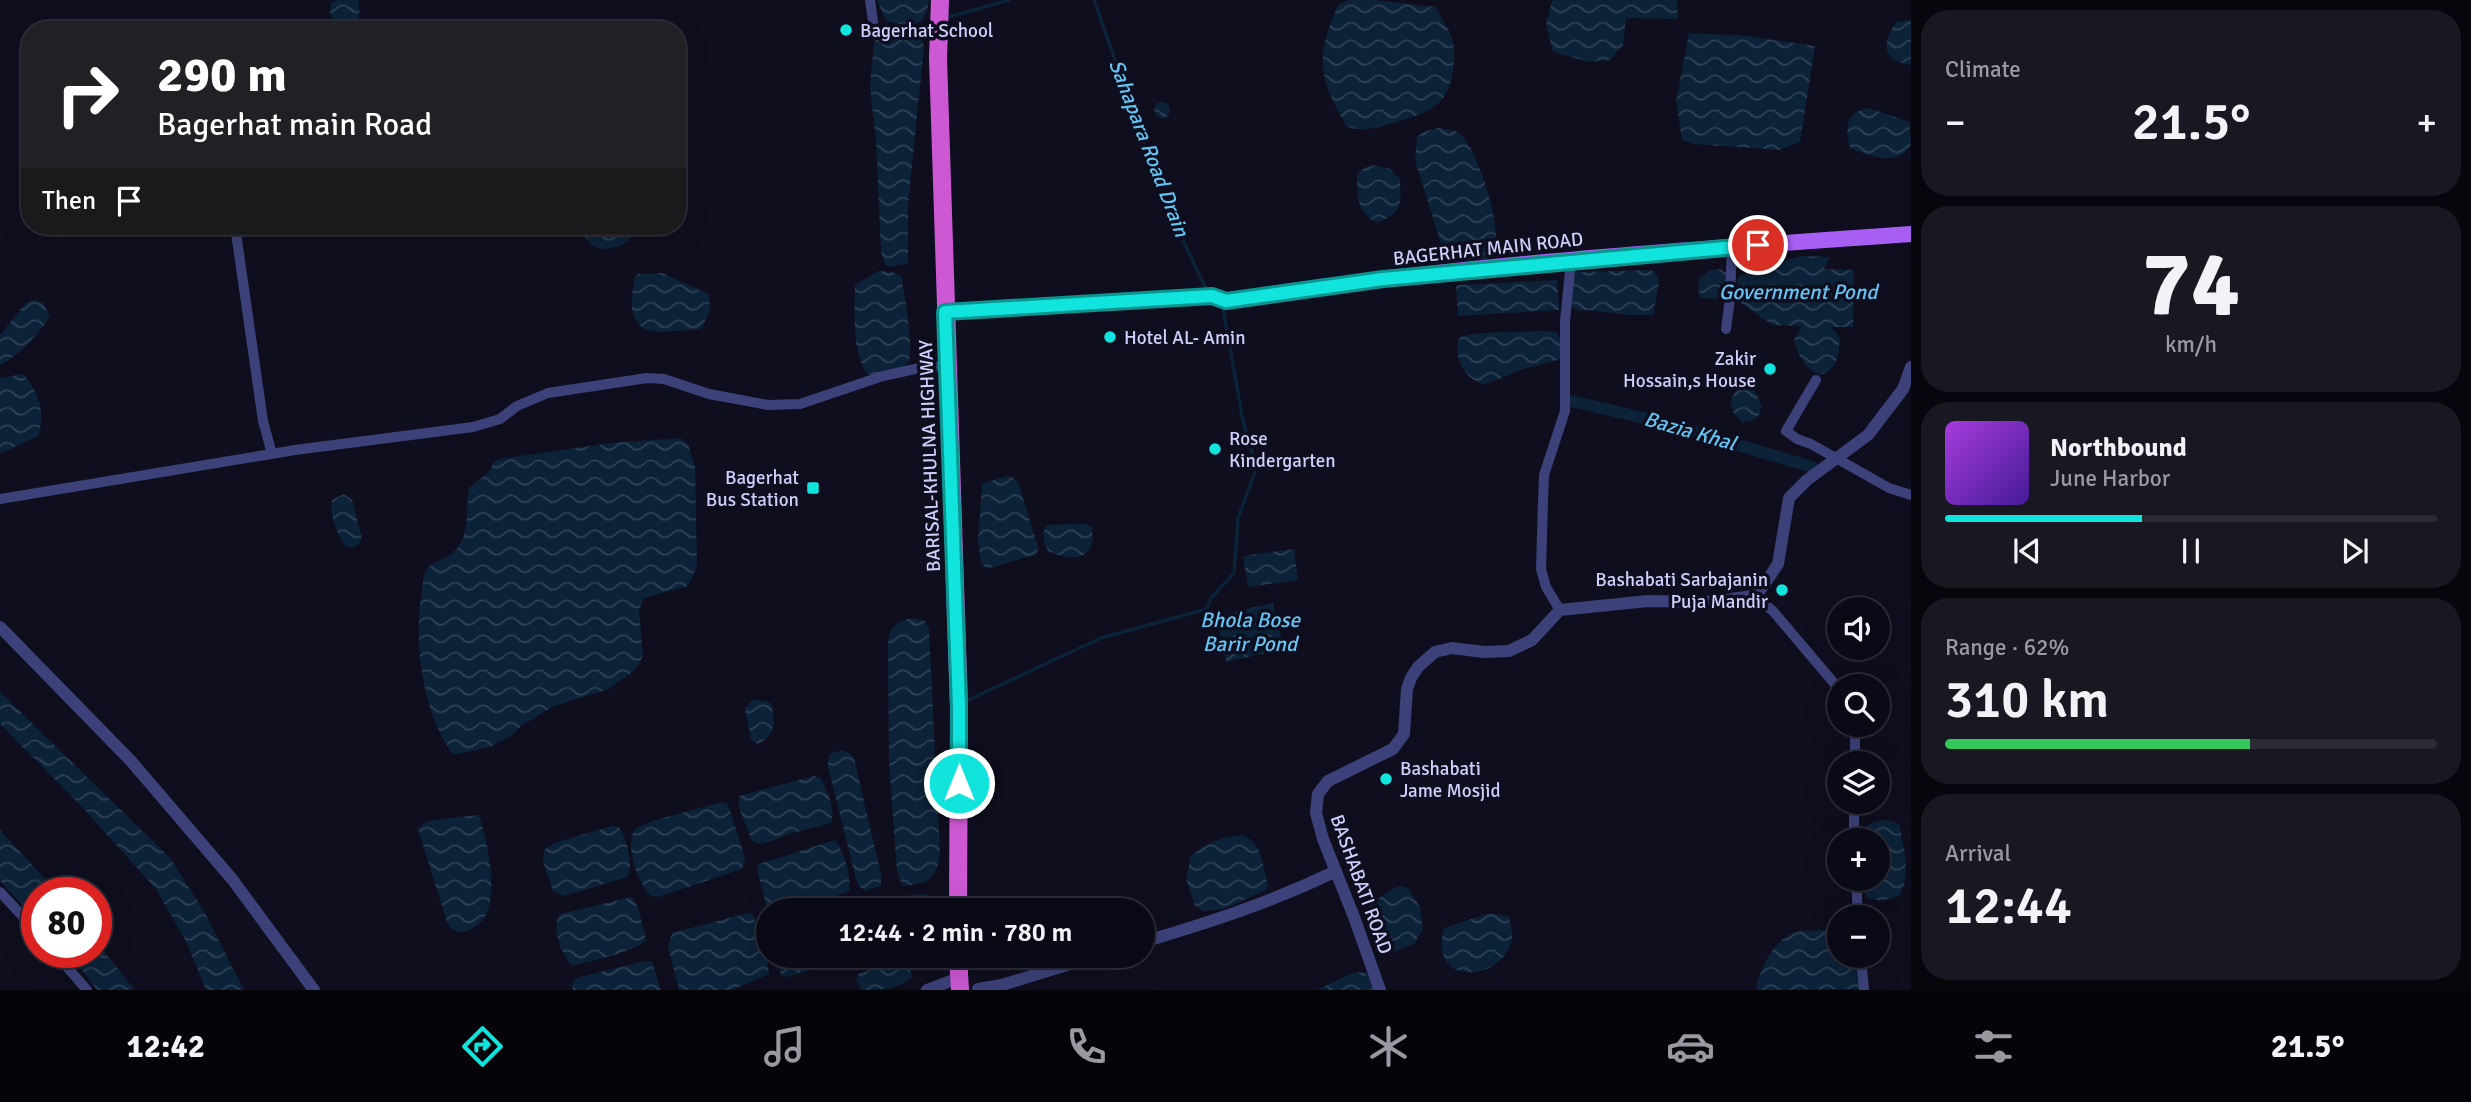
<!DOCTYPE html>
<html lang="en">
<head>
<meta charset="utf-8">
<style>
  body { margin:0; font-family:Signika,sans-serif; background:#181823; color:#f1f3f6; height:100vh; display:flex; flex-direction:column; font-size:26px; white-space:nowrap }
  * { box-sizing:border-box; margin:0 }
  p { font-size:23px; color:#999aa1 }
  .icon { flex:none; width:38px; height:38px; fill:none; stroke:currentColor; stroke-width:2; stroke-linecap:round; stroke-linejoin:round }
  .map { position:relative; flex:1; overflow:hidden }
  .sheet { display:flex; flex-direction:column; gap:10px; padding:10px; background:#06060c; width:560px }
  .sheet>* { flex:none }
  .hud { position:absolute; left:21px; top:21px; width:665px; height:214px; border-radius:28px; box-shadow:0 7px 28px #0002,0 0 0 2px #2a2b35; background:#202124; color:#fff; overflow:hidden }
  .controls { position:absolute; left:1827px; top:597px; display:grid; gap:14px }
  .controls a { display:grid; place-items:center; width:63px; height:63px; border-radius:50%; background:#0a0a16; box-shadow:0 7px 28px #0002,0 0 0 2px #2a2b35; font-size:35px }
  .speed { position:absolute; left:21px; top:877px; display:flex; gap:14px; font-size:35px; font-weight:700; text-align:center }
  .speed>* { display:grid; place-content:center; width:91px; height:91px; border-radius:50%; background:#0a0a16; box-shadow:0 7px 28px #0002,0 0 0 2px #2a2b35; line-height:1 }
  .speed .limit { border:10px solid #d22; background:#fff; color:#111 }
  .pin { position:absolute; display:grid; place-items:center; width:60px; height:60px; color:#fff; margin:-30px; border:4px solid #fff; border-radius:50%; box-shadow:0 2px 7px #0007 }
  .me { position:absolute; width:77px; margin:-38px; rotate:0deg; stroke-linejoin:round; filter:drop-shadow(0 0 5px #0008) }
  .turn { display:flex; align-items:center; gap:24px; height:147px; padding:0 21px; font-size:32px }
  .turn .icon { width:91px; height:91px; stroke-width:2.5 }
  .turn b { display:block; font-size:49px; line-height:60px }
  .then { display:flex; align-items:center; height:66px; padding:0 21px; background:#0003; gap:14px; font-size:26px }
  .big { font-size:52px; font-weight:600; line-height:1.1 }
  .sheet .tile { flex:1; display:flex; flex-direction:column; justify-content:center; gap:10px; min-width:0; padding:0 24px; border-radius:28px; background:#181823 }
  .sheet .dial { align-items:center; gap:0 }
  .dial b { font-size:91px; line-height:1 }
  .song { display:flex; align-items:center; gap:21px }
  .cover { width:84px; height:84px; border-radius:10px; background:linear-gradient(135deg,hsl(280 70% 55%),hsl(260 70% 35%)) }
  .played { height:7px; border-radius:4px; background:linear-gradient(90deg,#11e4dd 40%,#2a2b35 40%) }
  .keys { display:flex; justify-content:space-around; direction:ltr }
  .heat { display:flex; justify-content:space-between; align-items:center; font-size:38px; direction:ltr }
  .charge { height:10px; border-radius:5px; background:linear-gradient(90deg,#34c759 62%,#2a2b35 0) }
  .trip { position:absolute; left:756px; top:898px; width:399px; height:70px; border-radius:35px; background:#0a0a16; box-shadow:0 7px 28px #0002,0 0 0 2px #2a2b35; font-weight:600; line-height:70px; text-align:center }
  .tab-bar { display:flex; height:112px; justify-content:space-around; align-items:center; background:#040409; color:#999aa1 }
  .tab-bar .icon { width:49px; height:49px }
  .tab-bar .selected { color:#11e4dd }
  .tab-bar b { font-size:32px; color:#f1f3f6 }
  main { display:flex; flex:1; min-height:0 }
  .map>svg:first-child { display:block }
  .water { fill:url(#water-waves) }
  .lines { fill:none; stroke-linecap:round; stroke-linejoin:round }
  .stream { stroke:#0c2238; stroke-width:3.5 }
  .canal { stroke:#0c2238; stroke-width:12 }
  .minor { stroke:#3c4279; stroke-width:10 }
  .tertiary { stroke:#3c4279; stroke-width:12 }
  .primary { stroke:#a75ef3; stroke-width:16 }
  .trunk { stroke:#cc58d4; stroke-width:18 }
  .route-casing { stroke:#0b9490; stroke-width:18 }
  .route { stroke:#11e4dd; stroke-width:12 }
  .poi-dot { fill:#11e4dd; stroke:#0e0e1e; stroke-width:2.5 }
  .labels { text-anchor:middle; stroke-width:7; stroke-linejoin:round; paint-order:stroke }
  .poi-label { font-size:19px; fill:#cecffb; stroke:#0e0e1e; text-anchor:start }
  .street-label { font-size:19px; fill:#cecffb; stroke:#0e0e1e }
  .water-label { font-size:21px; font-style:italic; fill:#64c4f3; stroke:#0e0e1e }
</style>
</head>
<body>
<main>
<div class="map">
<svg width="1911" height="990" viewBox="0 0 1911 990">
  <defs>
    <pattern id="water-waves" width="16" height="10" patternUnits="userSpaceOnUse" patternTransform="scale(1.75)"><rect width="16" height="10" fill="#0c2238"/><path d="M0 5q4-4 8 0t8 0" fill="none" stroke="#2e4156"/></pattern>
  </defs>
  <rect width="100%" height="100%" fill="#0e0e1e"/>
  <path class="water" d="M358,0C362,21 358,29 335,28L330,14L331,3L337,0Z
    M877,0H929C926,29 911,28 886,21Z
    M1349,0H1375L1436,7C1441,18 1450,30 1453,42C1455,50 1454,61 1453,69C1449,104 1432,111 1400,121C1381,126 1366,133 1347,127C1318,77 1315,58 1338,5Z
    M1555,0H1677L1678,19L1626,18L1623,45L1610,60L1589,62L1553,52L1546,25L1552,1Z
    M1911,20V65C1882,61 1881,45 1896,22Z
    M882,32H909L921,37L924,47L908,204V264L888,267L885,264L881,252L876,140L870,87L874,42L877,35Z
    M1689,33L1749,36L1815,46L1800,142L1779,150L1693,144L1682,140L1676,101Z
    M1154 110a8 8 0 1 1 16 0a8 8 0 1 1-16 0Z
    M1869,108L1909,122L1911,145C1908,148 1907,152 1903,154C1889,164 1864,154 1850,148C1845,127 1845,112 1869,108Z
    M1438,128C1446,129 1453,129 1459,133C1477,147 1508,238 1491,256C1485,263 1474,262 1465,263C1453,263 1446,254 1441,244L1415,160L1417,137L1423,132Z
    M1375,165L1390,169L1400,179C1401,204 1403,212 1377,223C1357,213 1357,195 1357,174L1366,167Z
    M581,226H634L635,230L628,242C605,253 589,254 581,226Z
    M1800,256L1830,257L1824,269L1854,270L1853,327H1831L1840,338C1838,356 1839,368 1820,375C1805,369 1798,356 1794,340L1802,326L1772,325L1737,300V281L1740,275Z
    M1720,269L1726,273L1727,285L1725,294L1715,299L1701,298L1698,288L1699,279L1711,270Z
    M1651,270L1658,276L1659,282L1653,315H1628L1588,310L1580,311L1572,307V278L1576,272Z
    M878,271L892,272L901,276C904,292 915,350 908,363C904,369 895,370 888,372C881,374 875,376 867,374C851,349 855,314 855,285Z
    M662,273L709,294L710,310L702,328C693,331 684,330 674,331C630,337 628,313 635,276L639,274Z
    M1557,280L1559,310L1458,316L1456,285Z
    M32,300L43,303L50,316C38,335 20,355 0,365V335L25,304Z
    M1542,331L1556,332L1564,344L1563,355L1558,360L1523,369L1484,385C1464,378 1452,357 1460,337L1479,333Z
    M23,374C39,392 46,413 38,436L0,454V378Z
    M1743,387L1754,389L1762,406L1758,417L1749,422H1742C1730,411 1727,403 1737,389Z
    M680,438L688,444L695,467L697,567L688,586L644,598L639,610L643,656L636,669L609,689L554,706L521,726L511,736L490,747L454,755C422,715 413,640 422,591C423,585 423,576 426,570C432,562 440,561 448,556C472,542 465,511 469,488L489,472L494,462L499,459L611,443Z
    M1006,476L1012,477L1018,482L1038,547L1037,554L987,569L981,563L978,542L982,484Z
    M344,494L352,500L362,538L359,544L352,548L345,546C337,533 329,515 332,500Z
    M1073,524H1085L1092,527C1097,561 1072,562 1048,551C1043,541 1042,535 1046,525Z
    M1294,549L1298,580L1248,587L1243,556Z
    M1273,603L1284,649L1226,662L1216,616Z
    M912,618L925,621L929,630L940,854C936,880 928,884 903,886L897,873L889,761L888,648C888,630 893,622 912,618Z
    M0,692L170,858L205,913L244,990H206L186,941L156,889L82,807L0,724Z
    M753,700L767,701L771,704C776,720 775,737 758,744L751,740L745,708Z
    M843,750L851,754L854,758L882,878L880,886L865,891L858,885L855,875L828,767L829,754Z
    M814,776L821,778C827,791 836,810 831,823L789,834L770,842L760,844L752,841L739,808V796Z
    M722,802L728,804L745,858L742,869L658,897L651,896C638,884 624,845 635,829L652,821Z
    M479,815C488,844 506,917 469,930C458,934 453,932 447,922L418,829L427,821Z
    M1888,820L1899,824C1904,849 1911,873 1900,895L1882,901L1867,898L1861,879L1878,878V840H1860C1864,823 1872,821 1888,820Z
    M612,826L619,827C627,840 634,863 627,877L564,896L553,891L543,862L544,850L554,843Z
    M0,830L57,892H37V921L0,881Z
    M1241,835C1262,840 1263,867 1268,885L1266,890L1224,909L1203,911L1195,906L1186,879L1191,856C1205,843 1223,837 1241,835Z
    M835,840C845,852 850,875 850,890C834,899 784,914 767,908L757,870L759,864Z
    M1402,886L1408,888L1420,907L1423,929L1414,944L1387,954C1378,950 1374,941 1371,932C1364,912 1364,907 1382,896C1389,891 1393,888 1402,886Z
    M924,894L933,898L935,910H893C895,894 911,895 924,894Z
    M632,897L638,907L646,940C633,953 590,961 572,966C561,953 551,930 560,914Z
    M876,899L886,903L887,910H865V904Z
    M748,913L752,914L764,939L769,974L732,990H679L668,947L672,933Z
    M1489,913L1509,917C1510,924 1513,932 1512,939C1504,981 1428,990 1444,928Z
    M1835,930L1839,932V956H1862L1864,989L1756,990C1760,967 1775,935 1801,931C1812,930 1824,930 1835,930Z
    M96,943H97L135,990H97L77,964L78,952H96Z
    M774,956H855L787,977L782,976Z
    M645,961L652,962L661,990H573L572,984L574,980L580,977Z
    M904,961H908L912,977C899,990 879,990 861,990L856,979L859,973Z
    M1365,972L1372,981L1374,990H1317L1352,973Z"/>
  <g class="lines">
    <path class="stream" d="M1094,0L1164,200L1207,291
      M945,18L1009,0
      M966,701L1101,638L1207,609L1211,598L1234,573L1238,518L1255,472L1254,459L1243,421L1223,309
      M1098,959L1108,956"/>
    <path class="canal" d="M1567,400L1665,423L1812,467"/>
    <path class="minor" d="M870,0L873,22
      M235,226L263,421L272,454
      M1726,329L1730,298L1732,246
      M1816,380L1786,431L1797,439L1811,444L1889,488L1911,495
      M0,499L295,450L473,427L500,419L517,406L548,393L647,378L664,379L709,394L768,405L800,404L883,376L920,368L947,366
      M1754,596L1773,611L1839,689
      M1560,610L1546,587L1541,569L1543,501L1544,475L1565,411V321L1571,261
      M1855,763V724
      M1854,840V802
      M1856,878L1858,917
      M0,892L37,932
      M54,952L87,990
      M1861,956L1864,990"/>
    <path class="tertiary" d="M0,627L131,761L232,879L314,990
      M1143,942C1211,922 1272,902 1336,871
      M978,989L1002,985L1096,956
      M927,990L958,978
      M1380,990L1354,917L1323,839L1316,813L1318,794L1328,781L1393,749L1404,734L1407,689L1411,678L1418,667L1435,652L1452,648L1484,652L1509,651L1532,640L1560,610L1648,601L1706,602L1754,596L1759,592L1778,564L1789,498L1807,480L1868,435L1903,389L1911,367"/>
    <path class="primary" d="M945,312L1212,296L1226,301C1453,265 1683,250 1911,234"/>
    <path class="trunk" d="M940,0L938,58L959,707L958,910
      M958,956L960,990"/>
  </g>
  <g class="lines">
    <g class="route-casing">
      <path id="route" d="M959,783V707L945,312L1212,296L1226,301L1383,279L1758,245"/>
    </g>
    <use href="#route" class="route"/>
  </g>
  <g class="poi-dot">
    <circle cx="846" cy="30" r="7"/>
    <circle cx="1110" cy="337" r="7"/>
    <circle cx="1770" cy="369" r="7"/>
    <circle cx="1215" cy="449" r="7"/>
    <rect x="806" y="481" width="14" height="14" rx="3.5"/>
    <circle cx="1782" cy="590" r="7"/>
    <circle cx="1386" cy="779" r="7"/>
  </g>
  <g class="labels">
    <g class="poi-label">
      <text x="860" y="37">Bagerhat School</text>
      <text x="1124" y="344">Hotel AL- Amin</text>
      <text x="1756" y="365" text-anchor="end">Zakir<tspan x="1756" dy="22">Hossain,s House</tspan></text>
      <text x="1229" y="445">Rose<tspan x="1229" dy="22">Kindergarten</tspan></text>
      <text x="799" y="484" text-anchor="end">Bagerhat<tspan x="799" dy="22">Bus Station</tspan></text>
      <text x="1768" y="586" text-anchor="end">Bashabati Sarbajanin<tspan x="1768" dy="22">Puja Mandir</tspan></text>
      <text x="1400" y="775">Bashabati<tspan x="1400" dy="22">Jame Mosjid</tspan></text>
    </g>
    <g class="street-label">
      <text transform="translate(1488 248) rotate(-6)" y="7">BAGERHAT MAIN ROAD</text>
      <text transform="translate(929 456) rotate(-92)" y="7">BARISAL-KHULNA HIGHWAY</text>
      <text transform="translate(1362 884) rotate(70)" y="7">BASHABATI ROAD</text>
    </g>
    <g class="water-label">
      <text transform="translate(1149 148) rotate(69)" y="7">Sahapara Road Drain</text>
      <text x="1798" y="299">Government Pond</text>
      <text transform="translate(1690 431) rotate(16)" y="7">Bazia Khal</text>
      <text x="1250" y="627">Bhola Bose<tspan x="1250" dy="24">Barir Pond</tspan></text>
    </g>
  </g>
</svg>
<div class="controls">
<a><svg class="icon" aria-label="sound" viewBox="0 0 24 24"><path d="M4 9h4l5-4v14l-5-4H4zM17 9q2 3 0 6"/></svg></a>
<a><svg class="icon" aria-label="search" viewBox="0 0 24 24"><circle cx="10" cy="10" r="6"/><path d="M15 15l6 6"/></svg></a>
<a><svg class="icon" aria-label="layers" viewBox="0 0 24 24"><path d="M12 4l9 5-9 5-9-5zM3 14l9 5 9-5"/></svg></a>
<a>+</a>
<a>−</a>
</div>
<div class="speed"><div class="limit">80</div></div>
<div class="pin" style="left:1758px;top:245px;background:#d93025"><svg class="icon" aria-label="arrive" viewBox="0 0 24 24"><path d="M6 21V4h12l-3 4 3 4H6"/></svg></div>
<svg class="me" style="left:959px;top:783px" viewBox="-20 -20 40 40"><circle r="17" fill="#11e4dd" stroke="#fff" stroke-width="3"/><path d="M0-11L8 9 0 5-8 9z" fill="#fff"/></svg>
<div class="trip">12:44 · 2 min · 780 m</div>
<div class="hud">
<div class="turn"><svg class="icon" aria-label="right" viewBox="0 0 24 24"><path d="M7 20v-9h11M14 6l5 5-5 5"/></svg><div><b>290 m</b>Bagerhat main Road</div></div>
<div class="then">Then<svg class="icon" aria-label="arrive" viewBox="0 0 24 24"><path d="M6 21V4h12l-3 4 3 4H6"/></svg></div>
</div>
</div>
<section class="sheet">
<div class="tile"><p>Climate</p>
<div class="heat"><a>−</a><b class="big">21.5°</b><a>+</a></div>
</div>
<div class="tile dial"><b>74</b><p>km/h</p></div>
<div class="tile">
<div class="song"><i class="cover"></i><div><b>Northbound</b><p>June Harbor</p></div></div>
<div class="played"></div>
<div class="keys"><svg class="icon" aria-label="previous" viewBox="0 0 24 24"><path d="M18 5L8 12l10 7zM5 5v14"/></svg><svg class="icon" aria-label="pause" viewBox="0 0 24 24"><path d="M8 5v14M16 5v14"/></svg><svg class="icon" aria-label="next" viewBox="0 0 24 24"><path d="M6 5l10 7-10 7zM19 5v14"/></svg></div>
</div>
<div class="tile"><p>Range · 62%</p><b class="big">310 km</b><div class="charge"></div></div>
<div class="tile"><p>Arrival</p><b class="big">12:44</b></div>
</section>
</main>
<nav class="tab-bar">
<b>12:42</b>
<svg class="icon selected" aria-label="directions" viewBox="0 0 24 24"><path d="M12 3l9 9-9 9-9-9zM9 14v-3h6M13 9l2 2-2 2"/></svg>
<svg class="icon" aria-label="music" viewBox="0 0 24 24"><path d="M9 18V5l10-2v13"/><circle cx="6" cy="18" r="3"/><circle cx="16" cy="16" r="3"/></svg>
<svg class="icon" aria-label="phone" viewBox="0 0 24 24"><path d="M5 4h4l2 5-3 2q2 4 5 5l2-3 5 2v4C11 20 4 13 5 4z"/></svg>
<svg class="icon" aria-label="climate" viewBox="0 0 24 24"><path d="M12 3v18M4 7l16 10M4 17L20 7"/></svg>
<svg class="icon" aria-label="car" viewBox="0 0 24 24"><path d="M5 17H2v-5l4-1 3-4h7l3 4 3 1v5h-3M9 17h6M6 11h13"/><circle cx="7" cy="17" r="2"/><circle cx="17" cy="17" r="2"/></svg>
<svg class="icon" aria-label="filters" viewBox="0 0 24 24"><path d="M4 7h16M4 17h16"/><circle cx="9" cy="7" r="2"/><circle cx="15" cy="17" r="2"/></svg>
<b>21.5°</b>
</nav>
</body>
</html>
